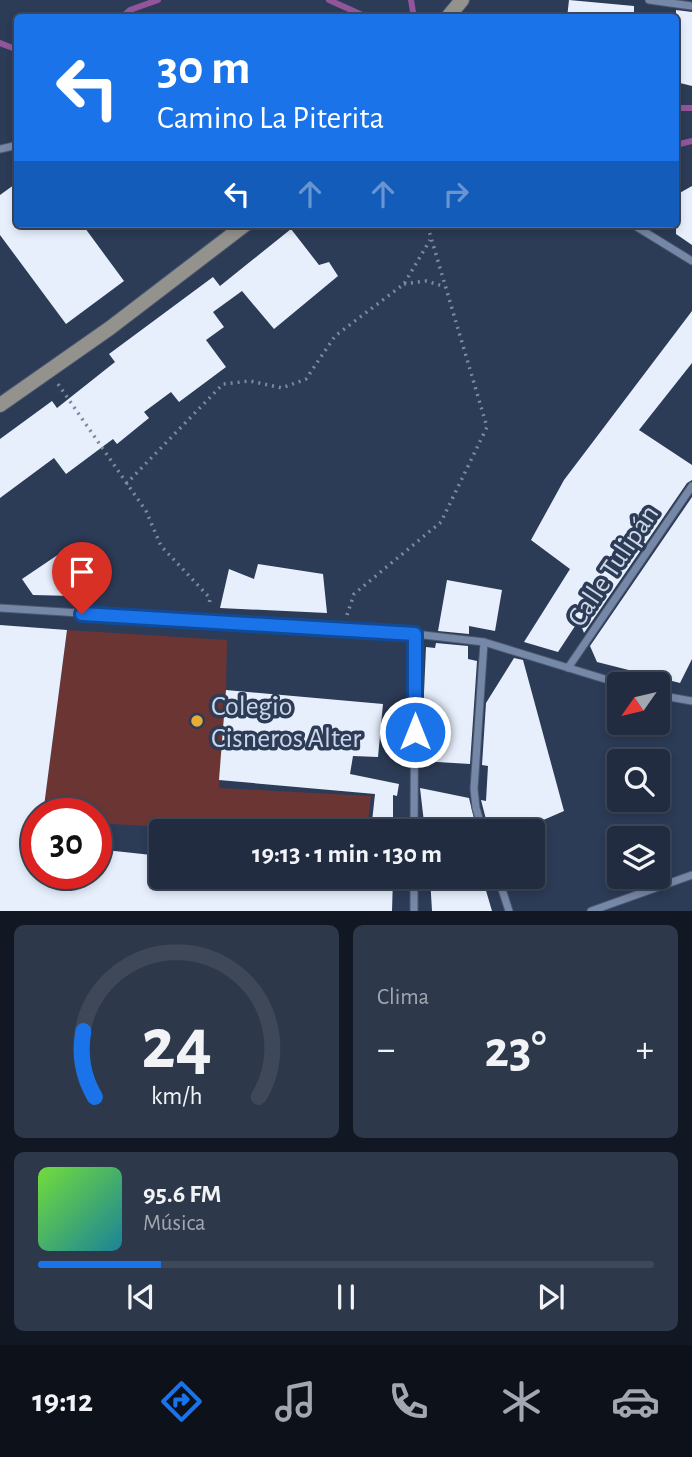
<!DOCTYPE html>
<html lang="es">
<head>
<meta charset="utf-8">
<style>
  body { margin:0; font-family:"Alegreya Sans",sans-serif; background:#2d384b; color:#f1f3f6; height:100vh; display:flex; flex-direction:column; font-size:26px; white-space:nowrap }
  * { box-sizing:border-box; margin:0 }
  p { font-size:23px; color:#a2a7b1 }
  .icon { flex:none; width:38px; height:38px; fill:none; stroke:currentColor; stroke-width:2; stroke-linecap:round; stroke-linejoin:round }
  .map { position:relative; height:911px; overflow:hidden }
  .drawer { display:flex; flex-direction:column; gap:14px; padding:14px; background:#121823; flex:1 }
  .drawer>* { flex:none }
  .hud { position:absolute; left:14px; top:14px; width:665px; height:214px; border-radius:7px; box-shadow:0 4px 10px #0003,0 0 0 2px #3e4859; background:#1a73e8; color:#fff; overflow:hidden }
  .needle { width:46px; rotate:236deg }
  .tools { position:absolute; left:607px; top:672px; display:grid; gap:14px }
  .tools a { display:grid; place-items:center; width:63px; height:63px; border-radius:7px; background:#212c40; box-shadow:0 4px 10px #0003,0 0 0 2px #3e4859; font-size:35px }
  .speed { position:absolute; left:21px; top:798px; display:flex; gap:14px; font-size:35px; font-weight:700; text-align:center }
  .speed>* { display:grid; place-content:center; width:91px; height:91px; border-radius:50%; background:#212c40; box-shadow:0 4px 10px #0003,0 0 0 2px #3e4859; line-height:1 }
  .speed .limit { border:10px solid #d22; background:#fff; color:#111 }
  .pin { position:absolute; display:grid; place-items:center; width:60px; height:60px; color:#fff; margin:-72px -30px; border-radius:50% 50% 50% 0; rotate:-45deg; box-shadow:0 0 7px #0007 }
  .pin .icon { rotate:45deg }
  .me { position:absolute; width:77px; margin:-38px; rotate:0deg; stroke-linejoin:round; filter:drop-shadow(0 0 5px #0008) }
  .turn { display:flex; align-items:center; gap:24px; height:147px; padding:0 28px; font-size:32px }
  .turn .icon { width:91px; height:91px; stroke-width:2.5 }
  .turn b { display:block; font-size:49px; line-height:60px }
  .lanes { display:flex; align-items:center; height:66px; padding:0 28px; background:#0003; justify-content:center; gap:35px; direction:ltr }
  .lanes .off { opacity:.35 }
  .big { font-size:52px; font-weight:700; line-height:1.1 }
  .drawer .tile { flex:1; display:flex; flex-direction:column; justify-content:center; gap:10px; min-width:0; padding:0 24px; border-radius:10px; background:#2d384b }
  .drawer .dial { align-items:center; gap:0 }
  .dial svg { height:182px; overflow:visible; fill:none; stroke:#3e4859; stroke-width:7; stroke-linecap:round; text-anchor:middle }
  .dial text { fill:#f1f3f6; stroke:none }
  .song { display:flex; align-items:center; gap:21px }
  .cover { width:84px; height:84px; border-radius:10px; background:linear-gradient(135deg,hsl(100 70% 55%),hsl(190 70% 35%)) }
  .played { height:7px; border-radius:4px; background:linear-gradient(90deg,#1a73e8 20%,#3e4859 20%) }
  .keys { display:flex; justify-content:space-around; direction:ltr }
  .heat { display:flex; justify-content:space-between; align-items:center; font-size:38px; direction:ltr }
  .drawer .tiles { flex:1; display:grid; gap:14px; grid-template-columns:1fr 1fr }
  .tile:last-child { grid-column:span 2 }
  .trip { position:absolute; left:149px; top:819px; width:396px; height:70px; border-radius:7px; background:#212c40; box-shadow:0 4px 10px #0003,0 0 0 2px #3e4859; font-weight:700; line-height:70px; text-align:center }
  .tab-bar { display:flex; height:112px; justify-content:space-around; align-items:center; background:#0d121a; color:#a2a7b1 }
  .tab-bar .icon { width:49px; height:49px }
  .tab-bar .on { color:#1a73e8 }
  .tab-bar b { font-size:32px; color:#f1f3f6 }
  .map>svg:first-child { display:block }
  .grass { fill:#6b3534 }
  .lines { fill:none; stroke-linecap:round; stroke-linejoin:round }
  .stream { stroke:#92559c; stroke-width:6 }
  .building { fill:#e7effd }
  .minor-casing { stroke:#4b576f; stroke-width:9 }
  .secondary-casing { stroke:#4b576f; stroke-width:16 }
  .path { stroke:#7d899f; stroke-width:3.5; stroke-dasharray:2 5; stroke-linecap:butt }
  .minor { stroke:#7688a7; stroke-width:7 }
  .secondary { stroke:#93928d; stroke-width:14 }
  .route-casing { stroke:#114b97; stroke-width:18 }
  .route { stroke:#1a73e8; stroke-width:12 }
  .poi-dot { fill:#e5ad35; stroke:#2c3b56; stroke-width:2.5 }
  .labels { text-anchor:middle; stroke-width:7; stroke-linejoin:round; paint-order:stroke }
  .street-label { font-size:28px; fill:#ccd6e7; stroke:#2c3b56 }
  .poi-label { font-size:28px; fill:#ccd6e7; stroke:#2c3b56; text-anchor:start }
</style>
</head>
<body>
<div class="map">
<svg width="692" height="911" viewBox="0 0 692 911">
  <rect width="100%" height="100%" fill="#2c3b56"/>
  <path class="grass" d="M67,630L227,640L226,690L219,788L371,796L367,831H228L96,823V814H43Z"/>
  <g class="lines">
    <path class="stream" d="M329,0L369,18
      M411,0L414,18
      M121,18L130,10L158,0
      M0,43L18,50
      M676,108H692
      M676,145L692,141"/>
  </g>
  <path class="building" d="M569,0L634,6V18H567Z
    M676,10L692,12V86L676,82Z
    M18,182V224H82L124,281L66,324L0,235V195Z
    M692,186V245L676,234V195Z
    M291,229L319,265L329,262L338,276L274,329L242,291L213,312L224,327L206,340L226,367L179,402L171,392L144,412L149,418L117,444L113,439L66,474L54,458L0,498V439L52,401L57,408L115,362L109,354L213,277L220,286Z
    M692,311V363L639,430L692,465V480L687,483L584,633L579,620L558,652L524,642L570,569L531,540L564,480Z
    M692,497V659L680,683L597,662L590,646Z
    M62,552L75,553L73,596L33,595L22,579Z
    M258,564L323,574L327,613L220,608L229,569L254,579Z
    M447,580L502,590L495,631L469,626V634L438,631Z
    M0,625L67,630L43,814H37V873H96V849L161,856V877H393L392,911H0Z
    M436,643L468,646V659L477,661L470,764L421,761L426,647L435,648Z
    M514,658L523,660L564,811L518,831H489L481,800L486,801L488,766L482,765L486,703Z
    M226,690L383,704L378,757L353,756L350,774L399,784L397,796L393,795V831H371L375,794L219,780Z
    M420,788L469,798L477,831H425Z
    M430,877H482L492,911H432Z"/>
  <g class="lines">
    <g class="minor-casing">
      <path id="minor" d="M649,0L692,6
        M0,149L18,145
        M632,224L692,261
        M0,608L415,634L484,642L621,684
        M568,668L692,486
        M658,695L692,701
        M414,831L415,634
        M483,831L476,808L474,789L484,642
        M498,877L509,911
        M414,911V877
        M591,911L692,875"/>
    </g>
    <g class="secondary-casing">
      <path id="secondary" d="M447,18L462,0
        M0,405L110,328L246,224"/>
    </g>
    <path class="path" d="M404,284L426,281L443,286
      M58,384L146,511L161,546L210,598L209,606
      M126,484L223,384L250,381L282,388L306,379L335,336L404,284L430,240
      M347,615L354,594L441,522L487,427L427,224"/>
    <use href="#minor" class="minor"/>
    <use href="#secondary" class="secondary"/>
  </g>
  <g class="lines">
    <g class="route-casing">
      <path id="route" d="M82,614L415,634V732"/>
    </g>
    <use href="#route" class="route"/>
  </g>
  <circle class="poi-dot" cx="197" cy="721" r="7"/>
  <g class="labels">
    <g class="street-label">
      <text transform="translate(612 565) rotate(-56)" y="10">Calle Tulipán</text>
    </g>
    <g class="poi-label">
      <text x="211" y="715">Colegio<tspan x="211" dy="32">Cisneros Alter</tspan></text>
    </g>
  </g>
</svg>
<div class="tools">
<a><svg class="needle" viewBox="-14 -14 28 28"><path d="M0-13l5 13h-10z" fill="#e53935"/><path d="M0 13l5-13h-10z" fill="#a2a7b1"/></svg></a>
<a><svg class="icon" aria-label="search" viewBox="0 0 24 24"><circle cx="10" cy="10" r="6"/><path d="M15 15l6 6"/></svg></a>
<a><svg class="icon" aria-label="layers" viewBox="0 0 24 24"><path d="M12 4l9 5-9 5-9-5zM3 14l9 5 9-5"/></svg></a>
</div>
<div class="speed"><div class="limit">30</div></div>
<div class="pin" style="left:82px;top:614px;background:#d93025"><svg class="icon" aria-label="arrive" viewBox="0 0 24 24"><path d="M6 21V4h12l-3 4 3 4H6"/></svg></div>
<svg class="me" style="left:415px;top:732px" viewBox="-20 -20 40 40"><circle r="17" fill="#1a73e8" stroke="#fff" stroke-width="3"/><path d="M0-11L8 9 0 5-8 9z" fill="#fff"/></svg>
<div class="trip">19:13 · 1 min · 130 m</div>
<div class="hud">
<div class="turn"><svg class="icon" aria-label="left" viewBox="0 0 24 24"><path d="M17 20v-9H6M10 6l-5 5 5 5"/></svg><div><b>30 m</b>Camino La Piterita</div></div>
<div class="lanes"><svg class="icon" aria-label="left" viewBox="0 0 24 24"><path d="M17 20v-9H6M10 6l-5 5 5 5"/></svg><svg class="icon off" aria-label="ahead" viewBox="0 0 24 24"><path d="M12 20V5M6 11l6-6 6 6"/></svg><svg class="icon off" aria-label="ahead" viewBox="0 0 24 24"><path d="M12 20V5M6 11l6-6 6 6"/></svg><svg class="icon off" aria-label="right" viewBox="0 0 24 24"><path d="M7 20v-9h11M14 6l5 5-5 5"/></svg></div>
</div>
</div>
<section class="drawer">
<div class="tiles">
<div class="tile dial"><svg viewBox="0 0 100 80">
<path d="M14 69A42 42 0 1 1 86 69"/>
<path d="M14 69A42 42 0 0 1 9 40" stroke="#1a73e8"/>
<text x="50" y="56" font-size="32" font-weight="700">24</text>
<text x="50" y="72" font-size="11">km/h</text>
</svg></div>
<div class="tile"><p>Clima</p>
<div class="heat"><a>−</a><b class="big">23°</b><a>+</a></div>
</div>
<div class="tile">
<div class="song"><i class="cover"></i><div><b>95.6 FM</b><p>Música</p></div></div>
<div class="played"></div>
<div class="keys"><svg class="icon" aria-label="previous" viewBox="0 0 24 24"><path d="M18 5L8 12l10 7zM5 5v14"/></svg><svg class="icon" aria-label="pause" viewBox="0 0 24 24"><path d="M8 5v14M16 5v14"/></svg><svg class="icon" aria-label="next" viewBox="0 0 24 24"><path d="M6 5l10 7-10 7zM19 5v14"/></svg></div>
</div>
</div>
</section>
<nav class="tab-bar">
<b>19:12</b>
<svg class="icon on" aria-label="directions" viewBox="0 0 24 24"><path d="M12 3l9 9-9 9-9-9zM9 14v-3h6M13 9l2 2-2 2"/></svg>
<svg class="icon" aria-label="music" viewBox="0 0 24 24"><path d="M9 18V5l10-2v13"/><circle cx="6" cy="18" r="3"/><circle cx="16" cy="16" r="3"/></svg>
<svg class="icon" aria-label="phone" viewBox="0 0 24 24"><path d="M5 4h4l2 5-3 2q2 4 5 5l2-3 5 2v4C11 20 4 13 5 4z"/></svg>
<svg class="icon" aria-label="climate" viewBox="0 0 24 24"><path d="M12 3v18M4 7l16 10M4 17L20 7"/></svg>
<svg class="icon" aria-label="car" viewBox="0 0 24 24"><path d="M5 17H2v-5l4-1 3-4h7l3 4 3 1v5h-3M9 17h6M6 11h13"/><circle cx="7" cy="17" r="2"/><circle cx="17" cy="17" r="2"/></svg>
</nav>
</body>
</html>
